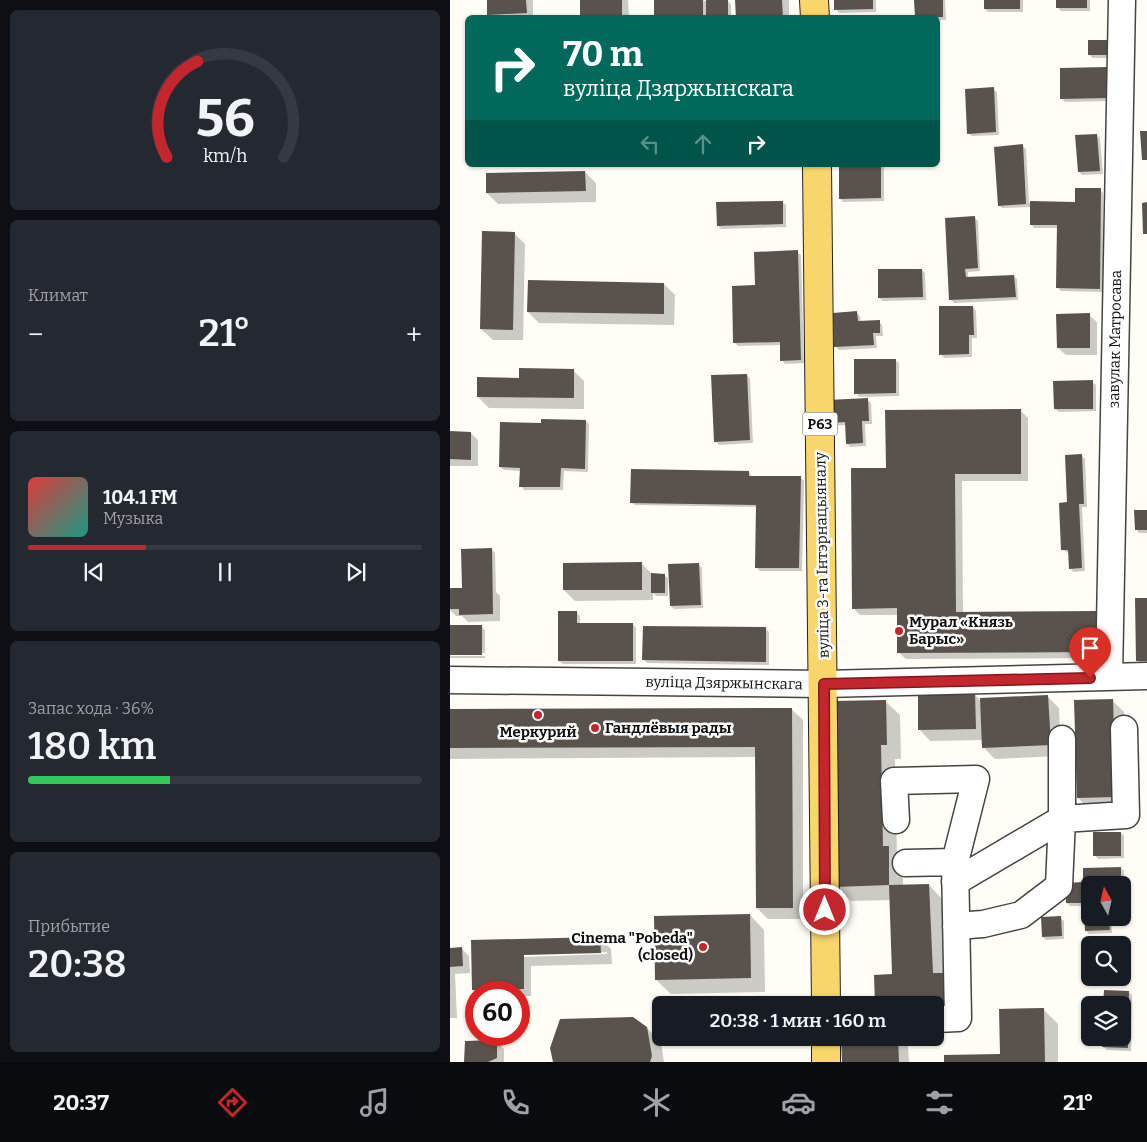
<!DOCTYPE html>
<html lang="ru">
<head>
<meta charset="utf-8">
<style>
  body { margin:0; font-family:Bitter,serif; background:#242831; color:#f1f3f6; height:100vh; display:flex; flex-direction:column; font-size:19px; white-space:nowrap }
  * { box-sizing:border-box; margin:0 }
  p { font-size:16px; color:#9ea1a6 }
  .icon { flex:none; width:28px; height:28px; fill:none; stroke:currentColor; stroke-width:2; stroke-linecap:round; stroke-linejoin:round }
  .map { position:relative; flex:1; overflow:hidden }
  .sheet { display:flex; flex-direction:column; gap:10px; padding:10px; background:#0d0f14; width:450px }
  .sheet>* { flex:none }
  .banner { position:absolute; left:15px; top:15px; width:475px; height:152px; border-radius:8px; box-shadow:0 1px 4px #0004; background:#00695c; color:#fff; overflow:hidden }
  .needle { width:32px; rotate:352deg }
  .tools { position:absolute; left:631px; top:876px; display:grid; gap:10px }
  .tools a { display:grid; place-items:center; width:50px; height:50px; border-radius:8px; background:#171b24; box-shadow:0 1px 4px #0004; font-size:25px }
  .speed { position:absolute; left:15px; top:981px; display:flex; gap:10px; font-size:25px; font-weight:700; text-align:center }
  .speed>* { display:grid; place-content:center; width:65px; height:65px; border-radius:50%; background:#171b24; box-shadow:0 1px 4px #0004; line-height:1 }
  .speed .limit { border:8px solid #d22; background:#fff; color:#111 }
  .pin { position:absolute; display:grid; place-items:center; width:42px; height:42px; color:#fff; margin:-51px -21px; border-radius:50% 50% 50% 0; rotate:-45deg; box-shadow:0 0 5px #0007 }
  .pin .icon { rotate:45deg }
  .me { position:absolute; width:55px; margin:-28px; rotate:0deg; stroke-linejoin:round; filter:drop-shadow(0 0 4px #0008) }
  .turn { display:flex; align-items:center; gap:18px; height:105px; padding:0 15px; font-size:22px }
  .turn .icon { width:65px; height:65px; stroke-width:2.5 }
  .turn b { display:block; font-size:35px; line-height:42px }
  .lanes { display:flex; align-items:center; height:48px; padding:0 15px; background:#0003; justify-content:center; gap:25px; direction:ltr }
  .lanes .off { opacity:.35 }
  .big { font-size:38px; font-weight:600; line-height:1.1 }
  .sheet .tile { flex:1; display:flex; flex-direction:column; justify-content:center; gap:8px; min-width:0; padding:0 18px; border-radius:8px; background:#242831 }
  .sheet .dial { align-items:center; gap:0 }
  .dial svg { height:130px; overflow:visible; fill:none; stroke:#363941; stroke-width:7; stroke-linecap:round; text-anchor:middle }
  .dial text { fill:#f1f3f6; stroke:none }
  .song { display:flex; align-items:center; gap:15px }
  .cover { width:60px; height:60px; border-radius:8px; background:linear-gradient(135deg,hsl(0 70% 55%),hsl(170 70% 35%)) }
  .played { height:5px; border-radius:2px; background:linear-gradient(90deg,#c4262e 30%,#363941 30%) }
  .keys { display:flex; justify-content:space-around; direction:ltr }
  .heat { display:flex; justify-content:space-between; align-items:center; font-size:28px; direction:ltr }
  .charge { height:8px; border-radius:4px; background:linear-gradient(90deg,#34c759 36%,#363941 0) }
  .trip { position:absolute; left:202px; top:996px; width:292px; height:50px; border-radius:8px; background:#171b24; box-shadow:0 1px 4px #0004; font-weight:600; line-height:50px; text-align:center }
  .menu { display:flex; height:80px; justify-content:space-around; align-items:center; background:#090b0e; color:#9ea1a6 }
  .menu .icon { width:35px; height:35px }
  .menu .selected { color:#c4262e }
  .menu b { font-size:22px; color:#f1f3f6 }
  main { display:flex; flex:1; min-height:0 }
  .map>svg:first-child { display:block }
  .shadow { fill:#0003; fill-rule:evenodd }
  .building { fill:#5a524d }
  .lines { fill:none; stroke-linecap:round; stroke-linejoin:round }
  .minor-casing { stroke:#444; stroke-width:29 }
  .major-casing { stroke:#222; stroke-width:30 }
  .minor { stroke:#fff; stroke-width:26 }
  .major { stroke:#f9d66b; stroke-width:28 }
  .route-casing { stroke:#7f191e; stroke-width:12 }
  .route { stroke:#c4262e; stroke-width:9 }
  .poi-dot { fill:#c4262e; stroke:#fff; stroke-width:2 }
  .labels { text-anchor:middle; stroke-width:5; stroke-linejoin:round; paint-order:stroke }
  .shield { fill:#fff; stroke:#585858; stroke-width:1 }
  .shield-label { font-size:14px; font-weight:bold; fill:#111 }
  .street-label { font-size:15px; fill:#111; stroke:#fff }
  .poi-label { font-size:15px; font-weight:bold; fill:#111; stroke:#fff; text-anchor:start }
</style>
</head>
<body>
<main>
<section class="sheet">
<div class="tile dial"><svg viewBox="0 0 100 80">
<path d="M14 69A42 42 0 1 1 86 69"/>
<path d="M14 69A42 42 0 0 1 33 10" stroke="#c4262e"/>
<text x="50" y="56" font-size="32" font-weight="700">56</text>
<text x="50" y="72" font-size="11">km/h</text>
</svg></div>
<div class="tile"><p>Климат</p>
<div class="heat"><a>−</a><b class="big">21°</b><a>+</a></div>
</div>
<div class="tile">
<div class="song"><i class="cover"></i><div><b>104.1 FM</b><p>Музыка</p></div></div>
<div class="played"></div>
<div class="keys"><svg class="icon" aria-label="previous" viewBox="0 0 24 24"><path d="M18 5L8 12l10 7zM5 5v14"/></svg><svg class="icon" aria-label="pause" viewBox="0 0 24 24"><path d="M8 5v14M16 5v14"/></svg><svg class="icon" aria-label="next" viewBox="0 0 24 24"><path d="M6 5l10 7-10 7zM19 5v14"/></svg></div>
</div>
<div class="tile"><p>Запас хода · 36%</p><b class="big">180 km</b><div class="charge"></div></div>
<div class="tile"><p>Прибытие</p><b class="big">20:38</b></div>
</section>
<div class="map">
<svg width="697" height="1062" viewBox="0 0 697 1062">
  <rect width="100%" height="100%" fill="#fffdf5"/>
  <path class="shadow" d="M38,0H83V18H42L39,14Z
    M131,0H178L179,18H131Z
    M205,0L278,1L281,5V18H205Z
    M287,0H339V18H287Z
    M386,0H426V12L389,13L386,9Z
    M466,0H495L496,20L467,18Z
    M535,0H573V12H538L535,9Z
    M607,0H640V11H611L608,8Z
    M639,42L662,58H643L639,55Z
    M657,69L660,72L661,101L615,102L612,99Z
    M543,89L547,92L549,135L522,136L518,133Z
    M647,135L650,139L653,174L632,175L629,172Z
    M572,146L576,149L579,203H627L650,190L653,193V292L611,291L608,288V228H584L581,224V207L552,208L549,205Z
    M390,165H434V201L393,202L390,198Z
    M135,172L146,183V202L48,204L37,193Z
    M332,202L336,205V227L271,229L268,225Z
    M524,217L528,221L530,271L518,272V278L564,276L567,279L568,300L504,303L501,300Z
    M64,233L75,244L73,340H43L31,329Z
    M347,252L351,255L354,363L335,364L332,360L331,345L288,346L285,343L306,286Z
    M472,270L475,273L476,300L433,301L429,298Z
    M214,284L225,295L224,325L89,323L78,312Z
    M523,307L526,311L527,338H522V357L494,358L491,354Z
    M407,313L410,316L411,323L429,322L432,325L433,336H426L427,348L389,350L386,347Z
    M639,315L647,322V355H616L608,348Z
    M445,360L449,363V396L409,397L406,393Z
    M123,370L134,381V409L39,408L28,397L70,379Z
    M297,375L300,378L303,443L269,445L265,441Z
    M642,382L646,385V411L609,412L605,409Z
    M417,400L421,403L422,424H415L416,446L400,447L397,443L396,425L384,426L380,422Z
    M570,410L578,418V481H512L513,613L647,612L655,658L456,659L448,652V615H410L403,608L437,469Z
    M135,421L139,424L138,472L114,471L113,490H74L71,486V471L54,470L50,467L92,424Z
    M0,433H21L28,440V466H0Z
    M632,456L635,459L637,507H632L635,571L623,572L620,568L619,553L612,550L618,504Z
    M299,472L302,477H350L354,481L352,571H310L306,567L307,507L185,505L181,502Z
    M697,511V533H689L686,529Z
    M41,549L45,553L46,592L50,596V621L18,622L12,616H6L0,610V590L15,589Z
    M192,564L203,575H214L218,578V596H206L203,593V600L125,601L114,590Z
    M249,565L252,568L253,608L224,609L221,606Z
    M697,599V664H691L687,661Z
    M126,612L130,616V625L183,624L186,628V664H113L109,661Z
    M31,626L35,630V653L0,654V627Z
    M316,629L319,632V665L197,663L194,660Z
    M0,656H35V658H0Z
    M525,695L530,700L598,697L609,708L611,756L545,759L534,748L533,740L480,741L469,729Z
    M662,700L674,712L676,808L639,809L628,798Z
    M435,701L450,715L451,759H445L447,856L453,862V886L479,885L493,900L496,973L486,1005H426L443,975L441,900L401,901L387,886Z
    M341,709L353,720V919H318L307,908V757L0,759V710Z
    M671,833L674,836V858L648,859L645,855Z
    M670,868L674,871L675,917H672V885H640V918H662V933L639,934L636,931L635,906H620L617,903L634,883Z
    M300,915L314,930L315,992L221,994L206,980Z
    M610,917L614,921V939L596,940L593,937L592,918Z
    M150,938L161,949L162,964L81,966V996H69V992L26,993L23,989L22,941ZM157,952V954L73,957L71,954Z
    M0,949H12L19,956L20,973L5,974L7,1018H0Z
    M679,992L682,995L681,1051L657,1050L654,1047V1038H672V1005H655Z
    M593,1009L608,1024V1062H495L551,1056Z
    M197,1028L211,1043L214,1062H104Z
    M393,1038H451L458,1045L459,1062H393Z
    M47,1041L54,1049V1062H15Z"/>
  <path class="building" d="M37,0H76L77,13L37,15Z
    M130,0H172V18H130Z
    M204,0H253V18H204Z
    M256,0H278V18H256Z
    M285,0H332L333,18H286Z
    M384,0H423V9L384,10Z
    M464,0H493V17H465Z
    M534,0H570V9H534Z
    M606,0H637V8H606Z
    M638,40H659V55H638Z
    M657,67L658,98L610,99V68Z
    M544,87L546,132L517,134L515,89Z
    M690,131H697V160H692Z
    M647,134L650,171L628,172L625,135Z
    M573,144L576,204L548,206L544,147Z
    M389,165H431V198L389,199Z
    M135,171L136,191L36,193V173Z
    M625,188H651L650,289L606,288L607,225H580V201L625,202Z
    M333,201V224L267,226L266,202Z
    M697,202V234H693L692,203Z
    M525,216L528,268L515,269L516,277L564,275L566,297L499,300L495,218Z
    M32,231L65,232L63,330L30,329Z
    M348,250L351,360L330,361V342L283,343L282,286L305,285L304,252Z
    M428,269H472L473,297L428,298Z
    M78,280L214,283V314L77,312Z
    M489,306H523L524,335H519V354L489,355Z
    M407,311L408,321L430,320V333H423L424,345L384,347L383,313Z
    M640,313V348H607L606,314Z
    M404,359H446V393L404,394Z
    M69,368L124,369V398L27,397V377L69,378Z
    M297,374L300,440L264,442L261,375Z
    M643,380V409H604L603,381Z
    M418,398L419,421H412L413,443L396,444L395,422L379,423L378,400Z
    M571,409V474H505L506,612L648,611V652L447,653V608L402,609L401,468H436L435,410Z
    M91,419L136,420L135,469L111,468L110,487H69L70,468L49,467L50,422L91,423Z
    M0,431L21,432V460L0,459Z
    M632,454L634,504H629L632,568L619,569L618,550H611L609,503L617,502L615,455Z
    M181,469L299,471V476H351L349,568H305L306,505L180,503Z
    M684,510H697V530H685Z
    M42,548L43,614L9,615V609H0V588H12L11,549Z
    M192,562V590H113V563Z
    M249,563L251,605L220,606L218,564Z
    M201,573L215,574V593H201Z
    M685,598H697V661H686Z
    M108,611H127V623H183V661H108Z
    M0,625H32V655H0Z
    M193,626L316,627V662L192,660Z
    M525,693L526,729L468,730V694Z
    M598,695L601,745L532,748L530,698Z
    M663,699L666,797L627,798L624,700Z
    M436,700L437,745H431L433,846H439V885L386,887L382,701Z
    M342,708L343,908H306L305,747L0,748V709Z
    M643,832H671V856H643Z
    M671,867V885H640V918H659L660,930L635,931L634,903H616L615,883L633,882V868Z
    M479,884L483,973H497L498,1009L486,1010V1005H425L424,975L442,974L439,885Z
    M300,914L301,978L205,980L204,916Z
    M611,916L612,936L592,937L591,917Z
    M150,937L151,953L74,955V989L22,990L21,940Z
    M12,947L13,966L0,967V948Z
    M654,990L679,991L678,1048L652,1047L653,1038H672V1005H653Z
    M594,1008L595,1062H494V1055L550,1054L549,1009Z
    M183,1017L197,1027L202,1056L200,1062H103L100,1048L110,1019Z
    M391,1038H448L449,1062H392Z
    M47,1040V1058L38,1062H14L15,1041Z"/>
  <g class="lines">
    <g class="minor-casing">
      <path id="minor" d="M659,677L672,0
        M0,680L374,684L697,676
        M446,820L444,781L526,779L505,862
        M456,863L505,862L508,1018L486,1019
        M505,882L612,819V739
        M506,926L533,924L571,915L609,886L612,819L676,815L674,729"/>
    </g>
    <g class="major-casing">
      <path id="major" d="M364,0L365,18
        M367,165L376,1005
        M376,1038V1062"/>
    </g>
    <use href="#minor" class="minor"/>
    <use href="#major" class="major"/>
  </g>
  <g class="lines">
    <g class="route-casing">
      <path id="route" d="M375,910L374,684L640,678"/>
    </g>
    <use href="#route" class="route"/>
  </g>
  <g class="poi-dot">
    <circle cx="449" cy="631" r="5"/>
    <circle cx="88" cy="715" r="5"/>
    <circle cx="145" cy="728" r="5"/>
    <circle cx="253" cy="947" r="5"/>
  </g>
  <g class="labels">
    <rect class="shield" x="352.5" y="412.5" width="35" height="23" rx="4"/>
    <g class="shield-label">
      <text x="370" y="429">Р63</text>
    </g>
    <g class="street-label">
      <text transform="translate(665 339) rotate(-89)" y="5">завулак Матросава</text>
      <text transform="translate(372 555) rotate(-91)" y="5">вуліца 3-га Інтэрнацыяналу</text>
      <text transform="translate(274 683) rotate(1)" y="5">вуліца Дзяржынскага</text>
    </g>
    <g class="poi-label">
      <text x="459" y="627">Мурал «Князь<tspan x="459" dy="17">Барыс»</tspan></text>
      <text x="155" y="733">Гандлёвыя рады</text>
      <text x="88" y="737" text-anchor="middle">Меркурий</text>
      <text x="243" y="943" text-anchor="end">Cinema "Pobeda"<tspan x="243" dy="17">(closed)</tspan></text>
    </g>
  </g>
</svg>
<div class="tools">
<a><svg class="needle" viewBox="-14 -14 28 28"><path d="M0-13l5 13h-10z" fill="#e53935"/><path d="M0 13l5-13h-10z" fill="#9ea1a6"/></svg></a>
<a><svg class="icon" aria-label="search" viewBox="0 0 24 24"><circle cx="10" cy="10" r="6"/><path d="M15 15l6 6"/></svg></a>
<a><svg class="icon" aria-label="layers" viewBox="0 0 24 24"><path d="M12 4l9 5-9 5-9-5zM3 14l9 5 9-5"/></svg></a>
</div>
<div class="speed"><div class="limit">60</div></div>
<div class="pin" style="left:640px;top:678px;background:#d93025"><svg class="icon" aria-label="arrive" viewBox="0 0 24 24"><path d="M6 21V4h12l-3 4 3 4H6"/></svg></div>
<svg class="me" style="left:375px;top:910px" viewBox="-20 -20 40 40"><circle r="17" fill="#c4262e" stroke="#fff" stroke-width="3"/><path d="M0-11L8 9 0 5-8 9z" fill="#fff"/></svg>
<div class="trip">20:38 · 1 мин · 160 m</div>
<div class="banner">
<div class="turn"><svg class="icon" aria-label="right" viewBox="0 0 24 24"><path d="M7 20v-9h11M14 6l5 5-5 5"/></svg><div><b>70 m</b>вуліца Дзяржынскага</div></div>
<div class="lanes"><svg class="icon off" aria-label="left" viewBox="0 0 24 24"><path d="M17 20v-9H6M10 6l-5 5 5 5"/></svg><svg class="icon off" aria-label="ahead" viewBox="0 0 24 24"><path d="M12 20V5M6 11l6-6 6 6"/></svg><svg class="icon" aria-label="right" viewBox="0 0 24 24"><path d="M7 20v-9h11M14 6l5 5-5 5"/></svg></div>
</div>
</div>
</main>
<nav class="menu">
<b>20:37</b>
<svg class="icon selected" aria-label="directions" viewBox="0 0 24 24"><path d="M12 3l9 9-9 9-9-9zM9 14v-3h6M13 9l2 2-2 2"/></svg>
<svg class="icon" aria-label="music" viewBox="0 0 24 24"><path d="M9 18V5l10-2v13"/><circle cx="6" cy="18" r="3"/><circle cx="16" cy="16" r="3"/></svg>
<svg class="icon" aria-label="phone" viewBox="0 0 24 24"><path d="M5 4h4l2 5-3 2q2 4 5 5l2-3 5 2v4C11 20 4 13 5 4z"/></svg>
<svg class="icon" aria-label="climate" viewBox="0 0 24 24"><path d="M12 3v18M4 7l16 10M4 17L20 7"/></svg>
<svg class="icon" aria-label="car" viewBox="0 0 24 24"><path d="M5 17H2v-5l4-1 3-4h7l3 4 3 1v5h-3M9 17h6M6 11h13"/><circle cx="7" cy="17" r="2"/><circle cx="17" cy="17" r="2"/></svg>
<svg class="icon" aria-label="filters" viewBox="0 0 24 24"><path d="M4 7h16M4 17h16"/><circle cx="9" cy="7" r="2"/><circle cx="15" cy="17" r="2"/></svg>
<b>21°</b>
</nav>
</body>
</html>
